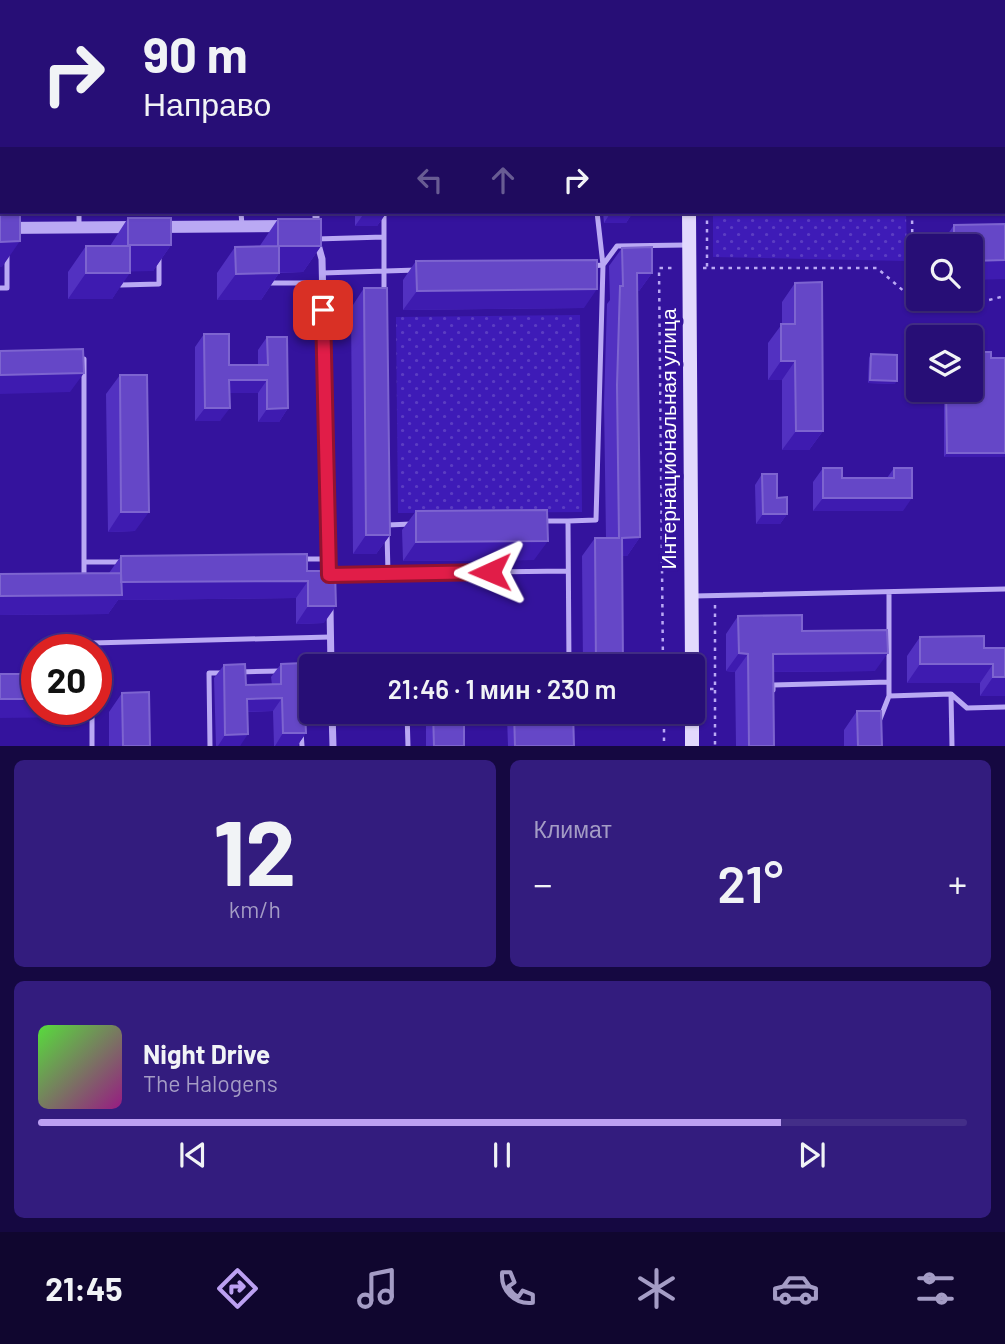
<!DOCTYPE html>
<html lang="ru">
<head>
<meta charset="utf-8">
<style>
  body { margin:0; font-family:Barlow,sans-serif; background:#331c7e; color:#f1f3f6; height:100vh; display:flex; flex-direction:column; font-size:26px; white-space:nowrap }
  * { box-sizing:border-box; margin:0 }
  p { font-size:23px; color:#a49cc5 }
  .icon { flex:none; width:38px; height:38px; fill:none; stroke:currentColor; stroke-width:2; stroke-linecap:round; stroke-linejoin:round }
  .map { position:relative; height:746px; overflow:hidden }
  .details { display:flex; flex-direction:column; gap:14px; padding:14px; background:#150841; flex:1 }
  .details>* { flex:none }
  .hud { position:absolute; left:0px; top:0px; width:1006px; height:214px; box-shadow:0 2px 5px #0004,0 0 0 2px #432e88; background:#270e76; color:#f1f3f6; overflow:hidden }
  .buttons { position:absolute; left:906px; top:234px; display:grid; gap:14px }
  .buttons a { display:grid; place-items:center; width:77px; height:77px; border-radius:7px; background:#270e76; box-shadow:0 2px 5px #0004,0 0 0 2px #432e88; font-size:35px }
  .speed { position:absolute; left:21px; top:634px; display:flex; gap:14px; font-size:35px; font-weight:700; text-align:center }
  .speed>* { display:grid; place-content:center; width:91px; height:91px; border-radius:50%; background:#270e76; box-shadow:0 2px 5px #0004,0 0 0 2px #432e88; line-height:1 }
  .speed .limit { border:10px solid #d22; background:#fff; color:#111 }
  .pin { position:absolute; display:grid; place-items:center; width:60px; height:60px; color:#fff; margin:-30px; border-radius:14px; box-shadow:0 4px 10px #0006 }
  .me { position:absolute; width:77px; margin:-38px; rotate:269deg; stroke-linejoin:round; filter:drop-shadow(0 0 5px #0008) }
  .turn { display:flex; align-items:center; gap:24px; height:147px; padding:0 28px; font-size:32px }
  .turn .icon { width:91px; height:91px; stroke-width:2.5 }
  .turn b { display:block; font-size:49px; line-height:60px }
  .lanes { display:flex; align-items:center; height:66px; padding:0 28px; background:#0003; justify-content:center; gap:35px; direction:ltr }
  .lanes .off { opacity:.35 }
  .big { font-size:52px; font-weight:600; line-height:1.1 }
  .details .widget { flex:1; display:flex; flex-direction:column; justify-content:center; gap:10px; min-width:0; padding:0 24px; border-radius:10px; background:#331c7e }
  .details .dial { align-items:center; gap:0 }
  .dial b { font-size:91px; line-height:1 }
  .song { display:flex; align-items:center; gap:21px }
  .cover { width:84px; height:84px; border-radius:10px; background:linear-gradient(135deg,hsl(110 70% 55%),hsl(310 70% 35%)) }
  .played { height:7px; border-radius:4px; background:linear-gradient(90deg,#bca0f2 80%,#432e88 80%) }
  .keys { display:flex; justify-content:space-around; direction:ltr }
  .heat { display:flex; justify-content:space-between; align-items:center; font-size:38px; direction:ltr }
  .details .tiles { flex:1; display:grid; gap:14px; grid-template-columns:1fr 1fr }
  .widget:last-child { grid-column:span 2 }
  .trip { position:absolute; left:299px; top:654px; width:406px; height:70px; border-radius:7px; background:#270e76; box-shadow:0 2px 5px #0004,0 0 0 2px #432e88; font-weight:600; line-height:70px; text-align:center }
  .tab-bar { display:flex; height:112px; justify-content:space-around; align-items:center; background:#10062f; color:#a49cc5 }
  .tab-bar .icon { width:49px; height:49px }
  .tab-bar .active { color:#bca0f2 }
  .tab-bar b { font-size:32px; color:#f1f3f6 }
  .map>svg:first-child { display:block }
  .grass { fill:url(#grass-dots) }
  .lines { fill:none; stroke-linecap:round; stroke-linejoin:round }
  .path { stroke:#baa9f4; stroke-width:2.5; stroke-dasharray:3.5 5; stroke-linecap:butt }
  .service { stroke:#baa9f4; stroke-width:5 }
  .minor { stroke:#baa9f4; stroke-width:7 }
  .tertiary { stroke:#baa9f4; stroke-width:12 }
  .secondary { stroke:#e2d9fd; stroke-width:14 }
  .wall { fill:#5231c1 }
  .shaded-wall { fill:#3e1bb0 }
  .building { fill:#6547c7; stroke:#7d64d0; stroke-width:2 }
  .route-casing { stroke:#92132f; stroke-width:18 }
  .route { stroke:#e11d48; stroke-width:12 }
  .labels { text-anchor:middle; stroke-width:7; stroke-linejoin:round; paint-order:stroke }
  .street-label { font-size:21px; fill:#fff; stroke:#34139d }
</style>
</head>
<body>
<div class="map">
<svg width="1005" height="746" viewBox="0 0 1005 746">
  <defs>
    <pattern id="grass-dots" width="8" height="8" patternUnits="userSpaceOnUse" patternTransform="scale(1.75)"><rect width="8" height="8" fill="#3e1bb7"/><path d="M2 2h.1M6 6h.1" fill="none" stroke="#5b3dc2" stroke-width="1.8" stroke-linecap="round"/></pattern>
  </defs>
  <rect width="100%" height="100%" fill="#34139d"/>
  <path class="grass" d="M710,0H904V2H710Z
    M713,212H906L907,261L713,257Z
    M580,315L582,512L398,513L396,317Z"/>
  <g class="lines">
    <path class="path" d="M706,0V2
      M910,0V2
      M707,212V268
      M912,212L913,299
      M703,268H877L913,299L919,298
      M947,299L981,302L1005,296
      M715,605V746
      M663,667L659,268H675
      M693,689H714
      M664,712V746"/>
    <path class="service" d="M78,0V2
      M516,2L609,1
      M79,212V226
      M241,212L242,226
      M316,239L384,237
      M591,266L603,265L617,246L686,245
      M322,273L417,270
      M121,279V285L159,284V258
      M268,283H323
      M0,288H7V255
      M384,293V212
      M77,359H84V562
      M540,521H568
      M387,525L412,524
      M302,559H328
      M388,573L567,571
      M329,575L388,573L387,533
      M84,579V562H121
      M694,596L1005,589
      M92,649V643L330,637
      M569,667L568,521L596,520L603,265L597,212
      M238,672L280,671
      M889,682V696L951,694L967,708L1005,707
      M773,690V685L889,682V592
      M951,694L952,746
      M92,709V746
      M407,712L408,746
      M880,719L889,696
      M301,732L302,746
      M210,746L209,673H224"/>
    <path class="minor" d="M310,0V2
      M316,212V226
      M317,241L322,259L329,579
      M330,608L331,667
      M332,712L333,746"/>
    <path class="tertiary" d="M155,227L288,226
      M0,228L137,227"/>
    <path class="secondary" d="M688,0V2
      M689,212L692,667
      M692,712V746"/>
  </g>
  <path class="wall" d="M97,0H296V2H95Z
    M335,0H374V2H335Z
    M619,0H654V2H619Z
    M355,212H387L377,226H355Z
    M603,212H633L626,223H604Z
    M128,218L171,245L153,271H130L112,299H68V272L86,246H110Z
    M278,219L321,246L303,272L279,273L261,300H217V273L235,247H259Z
    M954,225L971,247H941V244Z
    M622,248L652,273L639,291H638L640,537L627,556H622L623,667H583L582,556L595,538H606L604,403L607,304L610,300L609,266Z
    M416,261L584,308L403,310V280Z
    M795,283L823,431L809,450H782V380H768V343L782,324V302Z
    M364,288L390,535L376,554H353L351,308Z
    M204,334L229,365H258V350L267,337L288,408L279,422H258V393H229L220,421H195V347Z
    M871,354L895,384L868,383L869,358Z
    M991,358H1005V457H944V390H971Z
    M120,375L135,531L108,532L106,394Z
    M823,468L842,478H887L894,468L903,511H813V482Z
    M762,474L787,514L780,524H756L755,485Z
    M416,511L534,560L403,561L402,530Z
    M121,556L307,571L324,623L296,624V598L118,600L108,614L0,615V574L109,573Z
    M738,616L802,631L875,671L773,672L774,746H736L735,672L726,671V634Z
    M920,637L984,648H1005V696H980V683H907V656Z
    M281,664L306,733L297,746H274L273,711L247,712L240,746H216L214,678L224,665L246,685H272L271,677Z
    M122,693L150,746H109V712Z
    M857,711L882,746H844V730Z
    M431,712H464V746H426V719Z
    M510,712H573L574,746H508L507,717Z"/>
  <path class="shaded-wall" d="M0,113H2V126H0Z
    M365,212H387L377,226H355Z
    M611,212H633L626,223H604Z
    M20,241L2,267H0V242Z
    M128,245H171L153,271L110,272Z
    M278,246H321L303,272L260,273Z
    M1005,260V279L971,280V261Z
    M86,273H130L112,299H68Z
    M279,273L261,300H217L236,274Z
    M637,273H652L639,291H625Z
    M597,289L584,308L403,310L417,291Z
    M781,361H795L782,380H768Z
    M84,373L70,392L0,394V375Z
    M229,380H267L258,393H220Z
    M870,380L897,381L895,384L868,383Z
    M205,408H230L220,421H195Z
    M288,408L279,422H258L267,409Z
    M796,431H823L809,450H782Z
    M947,453H1005V457H944Z
    M823,498H912L903,511H813Z
    M121,512H149L135,531L108,532Z
    M763,514H787L780,524H756Z
    M366,535H390L376,554H353Z
    M640,537L627,556H609L622,538Z
    M548,541L534,560L403,561L416,542Z
    M308,581L296,598L118,600L108,614L0,615V596L121,582Z
    M308,606H336L324,623L296,624Z
    M739,653L748,654L735,672L726,671Z
    M888,653L875,671L760,672L773,654Z
    M920,664H993L980,683H907Z
    M993,677H1005V696H980Z
    M282,698L273,711L237,712L247,699Z
    M0,699H37V709H89L83,717L0,718Z
    M283,733H306L297,746H275Z
    M248,734L240,746H218L225,735Z"/>
  <path class="building" d="M108,0H296V2H108Z
    M348,0H374V2H348Z
    M633,0H654V2H633Z
    M0,75H2V113H0Z
    M0,209H2V212H20V241L0,242Z
    M128,218H171V245H128Z
    M278,219H321V246H278Z
    M1005,224V260L971,261V247H946V241H954V225Z
    M86,246H130V273H86Z
    M279,246V273L236,274L235,247Z
    M652,247V273H637L640,537L622,538L623,667H596L595,538H619L617,385L620,286H623L622,248Z
    M597,260V289L417,291L416,261Z
    M822,282L823,431H796L795,361H781V324H795V283Z
    M364,288H387L390,535H366Z
    M204,334H229V365H268L267,337H287L288,408L267,409V380H229L230,408H205Z
    M83,349L84,373L0,375V351Z
    M971,352H991V358H1005V453H947L946,390H971Z
    M871,354L897,355V381L870,380Z
    M120,375H147L149,512H121Z
    M823,468H842V478H894V468H912V498H823Z
    M762,474H777V498L787,497V514H763Z
    M547,510L548,541L416,542V511Z
    M307,554V571H335L336,606H308V581L121,582V556Z
    M121,573L122,595L0,596V574Z
    M802,615V631L887,630L888,653L773,654L774,746H749L748,654L739,653L738,616Z
    M984,636V648H1005V677H993V664H920V637Z
    M303,663L306,733H283L282,698L247,699L248,734L225,735L224,665L245,664L246,685L281,684V664Z
    M0,674H37V699H0Z
    M149,692L150,746H123L122,693Z
    M857,711H881L882,746H858Z
    M433,712H464V746H434Z
    M514,712H573L574,746H515Z"/>
  <g class="lines">
    <g class="route-casing">
      <path id="route" d="M323,310L329,575L490,572"/>
    </g>
    <use href="#route" class="route"/>
  </g>
  <g class="labels">
    <g class="street-label">
      <text transform="translate(669 439) rotate(-90)" y="7">Интернациональная улица</text>
    </g>
  </g>
</svg>
<div class="buttons">
<a><svg class="icon" aria-label="search" viewBox="0 0 24 24"><circle cx="10" cy="10" r="6"/><path d="M15 15l6 6"/></svg></a>
<a><svg class="icon" aria-label="layers" viewBox="0 0 24 24"><path d="M12 4l9 5-9 5-9-5zM3 14l9 5 9-5"/></svg></a>
</div>
<div class="speed"><div class="limit">20</div></div>
<div class="pin" style="left:323px;top:310px;background:#d93025"><svg class="icon" aria-label="arrive" viewBox="0 0 24 24"><path d="M6 21V4h12l-3 4 3 4H6"/></svg></div>
<svg class="me" style="left:490px;top:572px" viewBox="-20 -20 40 40"><path d="M0-17L14 15 0 8-14 15z" fill="#e11d48" stroke="#fff" stroke-width="4"/></svg>
<div class="trip">21:46 · 1 мин · 230 m</div>
<div class="hud">
<div class="turn"><svg class="icon" aria-label="right" viewBox="0 0 24 24"><path d="M7 20v-9h11M14 6l5 5-5 5"/></svg><div><b>90 m</b>Направо</div></div>
<div class="lanes"><svg class="icon off" aria-label="left" viewBox="0 0 24 24"><path d="M17 20v-9H6M10 6l-5 5 5 5"/></svg><svg class="icon off" aria-label="ahead" viewBox="0 0 24 24"><path d="M12 20V5M6 11l6-6 6 6"/></svg><svg class="icon" aria-label="right" viewBox="0 0 24 24"><path d="M7 20v-9h11M14 6l5 5-5 5"/></svg></div>
</div>
</div>
<section class="details">
<div class="tiles">
<div class="widget dial"><b>12</b><p>km/h</p></div>
<div class="widget"><p>Климат</p>
<div class="heat"><a>−</a><b class="big">21°</b><a>+</a></div>
</div>
<div class="widget">
<div class="song"><i class="cover"></i><div><b>Night Drive</b><p>The Halogens</p></div></div>
<div class="played"></div>
<div class="keys"><svg class="icon" aria-label="previous" viewBox="0 0 24 24"><path d="M18 5L8 12l10 7zM5 5v14"/></svg><svg class="icon" aria-label="pause" viewBox="0 0 24 24"><path d="M8 5v14M16 5v14"/></svg><svg class="icon" aria-label="next" viewBox="0 0 24 24"><path d="M6 5l10 7-10 7zM19 5v14"/></svg></div>
</div>
</div>
</section>
<nav class="tab-bar">
<b>21:45</b>
<svg class="icon active" aria-label="directions" viewBox="0 0 24 24"><path d="M12 3l9 9-9 9-9-9zM9 14v-3h6M13 9l2 2-2 2"/></svg>
<svg class="icon" aria-label="music" viewBox="0 0 24 24"><path d="M9 18V5l10-2v13"/><circle cx="6" cy="18" r="3"/><circle cx="16" cy="16" r="3"/></svg>
<svg class="icon" aria-label="phone" viewBox="0 0 24 24"><path d="M5 4h4l2 5-3 2q2 4 5 5l2-3 5 2v4C11 20 4 13 5 4z"/></svg>
<svg class="icon" aria-label="climate" viewBox="0 0 24 24"><path d="M12 3v18M4 7l16 10M4 17L20 7"/></svg>
<svg class="icon" aria-label="car" viewBox="0 0 24 24"><path d="M5 17H2v-5l4-1 3-4h7l3 4 3 1v5h-3M9 17h6M6 11h13"/><circle cx="7" cy="17" r="2"/><circle cx="17" cy="17" r="2"/></svg>
<svg class="icon" aria-label="filters" viewBox="0 0 24 24"><path d="M4 7h16M4 17h16"/><circle cx="9" cy="7" r="2"/><circle cx="15" cy="17" r="2"/></svg>
</nav>
</body>
</html>
